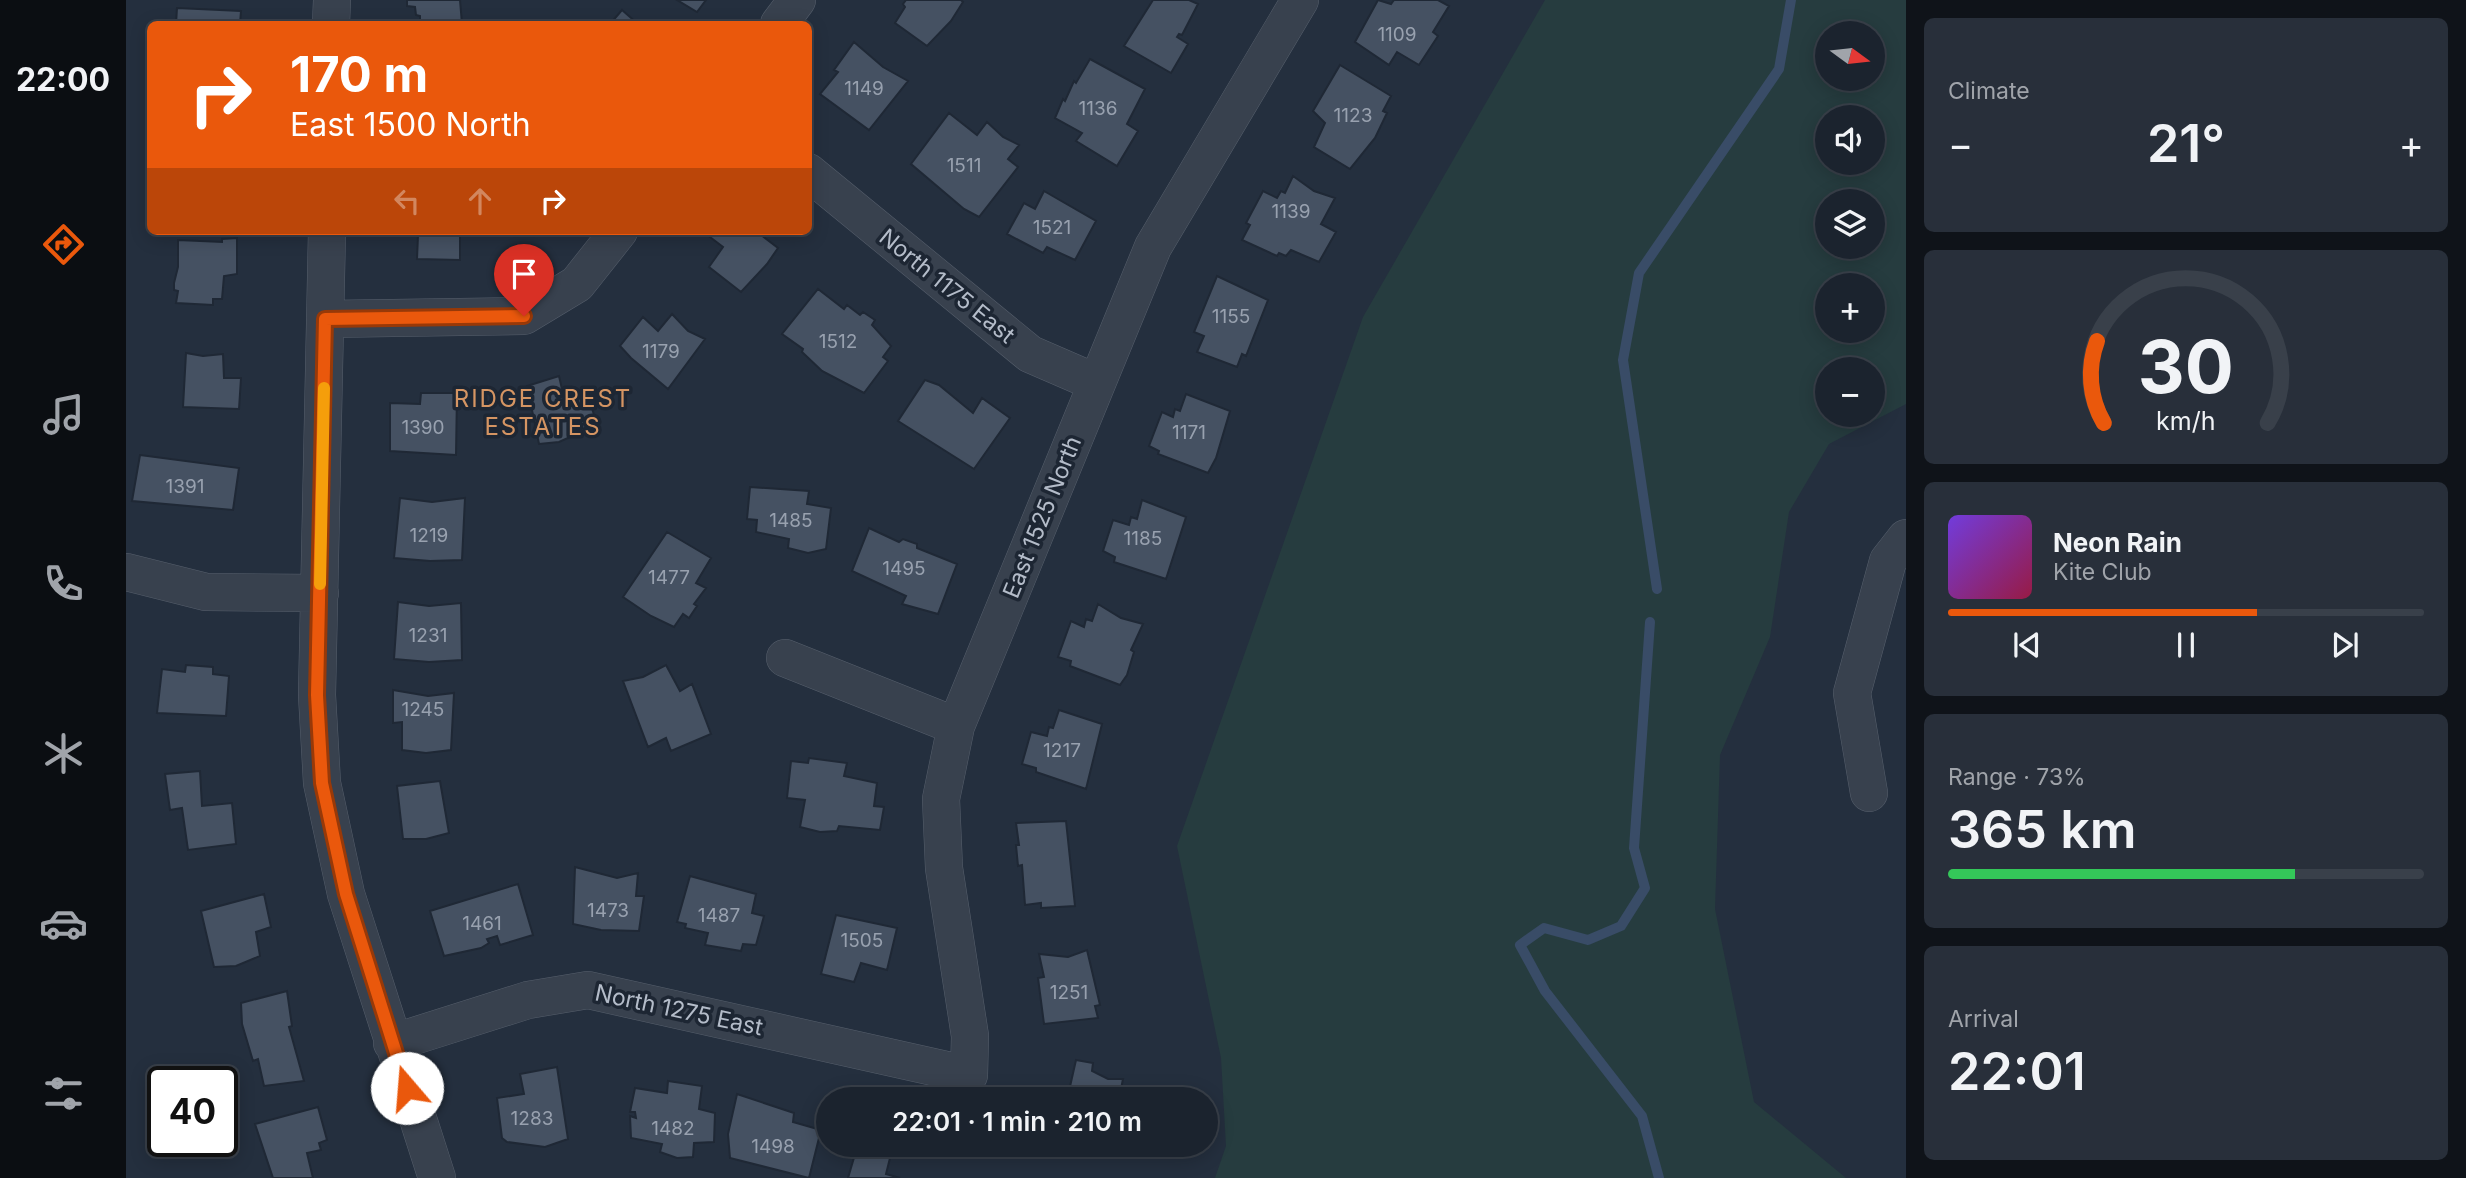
<!DOCTYPE html>
<html lang="en">
<head>
<meta charset="utf-8">
<style>
  body { margin:0; font-family:Inter,sans-serif; background:#282f3a; color:#f1f3f6; height:100vh; display:flex; flex-direction:column; font-size:26px; white-space:nowrap }
  * { box-sizing:border-box; margin:0 }
  p { font-size:23px; color:#a0a4aa }
  .icon { flex:none; width:38px; height:38px; fill:none; stroke:currentColor; stroke-width:2; stroke-linecap:round; stroke-linejoin:round }
  .map { position:relative; flex:1; overflow:hidden }
  .panel { display:flex; flex-direction:column; gap:18px; padding:18px; background:#0f1319; width:560px }
  .panel>* { flex:none }
  .hud { position:absolute; left:21px; top:21px; width:665px; height:214px; border-radius:10px; box-shadow:0 4px 18px #0003,0 0 0 2px #39404a; background:#ea580c; color:#fff; overflow:hidden }
  .needle { width:46px; rotate:105deg }
  .fabs { position:absolute; left:1689px; top:21px; display:grid; gap:14px }
  .fabs a { display:grid; place-items:center; width:70px; height:70px; border-radius:50%; background:#1b232e; box-shadow:0 4px 18px #0003,0 0 0 2px #39404a; font-size:35px }
  .speed { position:absolute; left:21px; top:1066px; display:flex; gap:14px; font-size:35px; font-weight:700; text-align:center }
  .speed>* { display:grid; place-content:center; width:91px; height:91px; border-radius:50%; background:#1b232e; box-shadow:0 4px 18px #0003,0 0 0 2px #39404a; line-height:1 }
  .speed .limit { border:4px solid #111; border-radius:10px; background:#fff; color:#111 }
  .pin { position:absolute; display:grid; place-items:center; width:60px; height:60px; color:#fff; margin:-72px -30px; border-radius:50% 50% 50% 0; rotate:-45deg; box-shadow:0 0 7px #0007 }
  .pin .icon { rotate:45deg }
  .me { position:absolute; width:77px; margin:-38px; rotate:342deg; stroke-linejoin:round; filter:drop-shadow(0 0 5px #0008) }
  .turn { display:flex; align-items:center; gap:24px; height:147px; padding:0 28px; font-size:32px }
  .turn .icon { width:91px; height:91px; stroke-width:2.5 }
  .turn b { display:block; font-size:49px; line-height:60px }
  .lanes { display:flex; align-items:center; height:66px; padding:0 28px; background:#0003; justify-content:center; gap:35px; direction:ltr }
  .lanes .off { opacity:.35 }
  .big { font-size:52px; font-weight:600; line-height:1.1 }
  .panel .tile { flex:1; display:flex; flex-direction:column; justify-content:center; gap:10px; min-width:0; padding:0 24px; border-radius:10px; background:#282f3a }
  .panel .dial { align-items:center; gap:0 }
  .dial svg { height:182px; overflow:visible; fill:none; stroke:#39404a; stroke-width:7; stroke-linecap:round; text-anchor:middle }
  .dial text { fill:#f1f3f6; stroke:none }
  .song { display:flex; align-items:center; gap:21px }
  .cover { width:84px; height:84px; border-radius:10px; background:linear-gradient(135deg,hsl(260 70% 55%),hsl(340 70% 35%)) }
  .played { height:7px; border-radius:4px; background:linear-gradient(90deg,#ea580c 65%,#39404a 65%) }
  .keys { display:flex; justify-content:space-around; direction:ltr }
  .heat { display:flex; justify-content:space-between; align-items:center; font-size:38px; direction:ltr }
  .charge { height:10px; border-radius:5px; background:linear-gradient(90deg,#34c759 73%,#39404a 0) }
  .trip { position:absolute; left:690px; top:1087px; width:402px; height:70px; border-radius:35px; background:#1b232e; box-shadow:0 4px 18px #0003,0 0 0 2px #39404a; font-weight:600; line-height:70px; text-align:center }
  main { display:flex; flex:1; min-height:0 }
  .menu { display:flex; flex-direction:column; width:126px; justify-content:space-around; align-items:center; background:#0b0e12; color:#a0a4aa }
  .menu .icon { width:49px; height:49px }
  .menu .selected { color:#ea580c }
  .menu b { font-size:32px; color:#f1f3f6 }
  .map>svg:first-child { display:block }
  .green { fill:#263c3f; fill-rule:evenodd }
  .lines { fill:none; stroke-linecap:round; stroke-linejoin:round }
  .stream { stroke:#394c67; stroke-width:10 }
  .building { fill:#455162; stroke:#1f2835; stroke-width:2 }
  .minor-casing { stroke:#565f6c; stroke-width:38 }
  .minor { stroke:#38414e; stroke-width:37 }
  .route-casing { stroke:#983908; stroke-width:18 }
  .route { stroke:#ea580c; stroke-width:12 }
  .slow { stroke:#f59e0b; stroke-width:12 }
  .labels { text-anchor:middle; stroke-width:7; stroke-linejoin:round; paint-order:stroke }
  .number-label { font-size:19px; fill:#98a1af }
  .street-label { font-size:23px; fill:#b4bcc9; stroke:#1d2633 }
  .neighbourhood-label { font-size:24px; letter-spacing:2px; fill:#d59563; stroke:#1d2633 }
</style>
</head>
<body>
<main>
<nav class="menu">
<b>22:00</b>
<svg class="icon selected" aria-label="directions" viewBox="0 0 24 24"><path d="M12 3l9 9-9 9-9-9zM9 14v-3h6M13 9l2 2-2 2"/></svg>
<svg class="icon" aria-label="music" viewBox="0 0 24 24"><path d="M9 18V5l10-2v13"/><circle cx="6" cy="18" r="3"/><circle cx="16" cy="16" r="3"/></svg>
<svg class="icon" aria-label="phone" viewBox="0 0 24 24"><path d="M5 4h4l2 5-3 2q2 4 5 5l2-3 5 2v4C11 20 4 13 5 4z"/></svg>
<svg class="icon" aria-label="climate" viewBox="0 0 24 24"><path d="M12 3v18M4 7l16 10M4 17L20 7"/></svg>
<svg class="icon" aria-label="car" viewBox="0 0 24 24"><path d="M5 17H2v-5l4-1 3-4h7l3 4 3 1v5h-3M9 17h6M6 11h13"/><circle cx="7" cy="17" r="2"/><circle cx="17" cy="17" r="2"/></svg>
<svg class="icon" aria-label="filters" viewBox="0 0 24 24"><path d="M4 7h16M4 17h16"/><circle cx="9" cy="7" r="2"/><circle cx="15" cy="17" r="2"/></svg>
</nav>
<div class="map">
<svg width="1780" height="1178" viewBox="0 0 1780 1178">
  <rect width="100%" height="100%" fill="#242f3e"/>
  <path class="green" d="M1419,0H1780V404L1703,444L1663,512L1644,637L1594,755L1589,909L1628,1102L1720,1178H1089L1100,1146L1095,1058L1051,846L1237,317ZM1701,33H1746V79H1701ZM1701,117H1746V163H1701ZM1701,201H1746V247H1701ZM1701,285H1746V331H1701ZM1701,369H1746V415H1701Z"/>
  <g class="lines">
    <path class="stream" d="M1531,589L1497,360L1513,273L1653,69L1665,0
      M1524,622L1508,848L1519,888L1495,926L1462,940L1418,928L1394,945L1419,991L1516,1116L1533,1178"/>
  </g>
  <path class="building" d="M281,0H334L336,24H294V16L290,15L289,7L281,6Z
    M551,0H580L571,12Z
    M780,0H835L837,2L825,21L801,46L769,23L779,7L777,4Z
    M1027,0H1063L1072,4L1056,35L1053,34L1051,37L1062,44L1045,73L998,46Z
    M1252,0L1265,4L1268,0H1312L1323,6L1307,32L1312,36L1293,65L1271,52L1263,65L1229,42Z
    M51,8L115,11L114,24H50Z
    M496,10L512,24H484Z
    M728,42L757,67L782,81L743,130L694,94L712,72L708,70Z
    M964,59L1019,89L1001,124L1012,131L991,166L950,141L956,133L929,118L937,99L939,101L948,81L950,83Z
    M1214,65L1265,96L1257,111L1261,113L1249,138L1224,169L1188,147L1199,123L1187,111Z
    M823,113L851,135L861,122L877,137L893,145L882,159L892,167L853,217L838,209L785,164Z
    M1167,176L1188,191L1209,198L1195,224L1210,232L1193,262L1165,250L1160,256L1153,253L1151,256L1116,240L1124,225L1120,223L1137,191L1151,198L1155,191L1159,193Z
    M918,191L970,221L949,260L921,247L917,253L881,234L898,203L909,209Z
    M285,231H334V260L291,259L292,235H285Z
    M583,231H630L652,248L641,264L615,292L583,267L597,247L580,234Z
    M111,238V274L98,276L96,299H87V305L50,303L52,291L48,290V283L52,267V240L96,242V239Z
    M1091,276L1142,300L1120,356L1116,354L1111,367L1071,352L1078,336L1068,332Z
    M692,289L718,309L721,305L734,315L737,312L749,320L746,325L765,346L757,357L762,361L738,393L696,371L676,352L677,349L656,334Z
    M546,314L562,331L579,339L542,389L505,358L494,346L517,317L532,331Z
    M60,353L77,356L97,354L98,378H115L113,409L57,407Z
    M433,376L438,398L460,388L471,425L433,442L413,444L401,386Z
    M799,380L813,385L847,413L856,398L884,418L848,469L772,421Z
    M295,393H331L330,455L264,451V403L294,404Z
    M1060,394L1104,411L1090,458L1082,473L1032,454L1033,451L1023,446L1036,412L1047,417L1049,409L1054,411Z
    M14,455L113,468L107,510L6,501Z
    M624,487L683,491L681,504L705,508L700,549L682,553L662,548L663,539L630,532L631,520L621,519Z
    M274,498L306,502L339,498L336,560L304,561L268,558Z
    M1016,500L1060,517L1040,579L988,562L989,557L977,551L987,520L1003,525L1005,517L1011,519Z
    M743,528L773,542L777,539L791,544V548L831,564L812,614L776,604L780,596L726,571Z
    M541,532L585,558L570,583L580,588L568,604L571,606L563,618L557,614L548,627L525,616L497,597Z
    M272,602L303,606L335,603L336,660L303,662L268,659Z
    M972,604L995,618L1017,624L1005,650L1008,652L1001,675L994,685L944,666L945,661L932,657L945,621L958,627L960,619L966,621Z
    M60,665L87,667V674L103,676L100,716L31,713L36,669L59,672Z
    M540,665L554,691L566,684L585,734L545,751L540,738L522,747L497,681L517,677Z
    M267,690L302,696L328,693L325,750L300,753L276,750V722L267,723Z
    M933,710L976,724L960,789L910,772V768L896,764L905,732L921,736L923,727L927,728Z
    M683,758L721,763L718,776L751,783L748,806L758,807L754,830L713,826L711,831L694,832L674,827L679,800L661,798L665,761L682,763Z
    M74,771L76,806L106,803L110,844L62,850L56,808L44,810L39,774Z
    M314,781L323,833L300,839H277L271,786Z
    M940,821L949,906L915,908V903L899,905L896,865L892,866L890,845H893L890,823Z
    M449,867L491,878L512,873L510,896H518L513,931L475,930L447,924Z
    M564,876L630,894L626,913L638,916L630,945L617,944L615,951L579,945L582,933L559,928L560,924L551,922Z
    M392,884L407,935L374,945L371,936L361,939L363,943L355,948L318,956L304,911Z
    M138,894L145,927L130,932L134,956L110,966L88,967L75,911Z
    M710,915L771,928L761,970L735,963L728,982L695,974Z
    M961,950L974,1005L969,1006L972,1018L918,1024L912,978L918,977L913,954L942,957Z
    M161,991L166,1026L163,1027L178,1081L138,1086L132,1059L127,1061L116,1024L115,1003Z
    M950,1060L967,1063L966,1071L982,1079H997L993,1099H930L931,1088L943,1091Z
    M431,1067L442,1139L419,1147L381,1142L376,1138L371,1098L398,1094L394,1074Z
    M542,1081L576,1086L573,1109L589,1113L588,1142L568,1143L567,1157L551,1158L534,1152L536,1144L505,1138L504,1116L510,1118L509,1112H504L509,1088L541,1093Z
    M611,1094L668,1113L667,1122L695,1130L683,1178L604,1158L602,1134Z
    M192,1107L201,1140L193,1143L195,1150L181,1153L187,1178H147L129,1124Z
    M732,1144L765,1154L760,1174L774,1178H722Z"/>
  <g class="lines">
    <g class="minor-casing">
      <path id="minor" d="M205,24L206,0
        M653,24L671,0
        M682,172L904,354L971,383
        M201,231L191,695L196,783L220,894L311,1178
        M199,319L398,316L451,284L493,231
        M0,572L80,592L194,593
        M659,658L830,726
        M1743,793L1726,693L1762,561L1780,538
        M266,1043L402,1000L462,990L843,1075L844,1036L818,868L815,799L830,726L1027,247L1174,0"/>
    </g>
    <use href="#minor" class="minor"/>
  </g>
  <g class="lines">
    <g class="route-casing">
      <path id="route" d="M281,1088L220,894L196,783L191,695L199,319L398,316"/>
    </g>
    <use href="#route" class="route"/>
    <path class="slow" d="M194,584L198,388"/>
  </g>
  <g class="labels">
    <g class="number-label">
      <text x="1271" y="41">1109</text>
      <text x="738" y="95">1149</text>
      <text x="972" y="115">1136</text>
      <text x="1227" y="122">1123</text>
      <text x="838" y="172">1511</text>
      <text x="1165" y="218">1139</text>
      <text x="926" y="234">1521</text>
      <text x="1105" y="323">1155</text>
      <text x="712" y="348">1512</text>
      <text x="535" y="358">1179</text>
      <text x="297" y="434">1390</text>
      <text x="1063" y="439">1171</text>
      <text x="59" y="493">1391</text>
      <text x="665" y="527">1485</text>
      <text x="303" y="542">1219</text>
      <text x="1017" y="545">1185</text>
      <text x="778" y="575">1495</text>
      <text x="543" y="584">1477</text>
      <text x="302" y="642">1231</text>
      <text x="297" y="716">1245</text>
      <text x="936" y="757">1217</text>
      <text x="482" y="917">1473</text>
      <text x="593" y="922">1487</text>
      <text x="356" y="930">1461</text>
      <text x="736" y="947">1505</text>
      <text x="943" y="999">1251</text>
      <text x="406" y="1125">1283</text>
      <text x="547" y="1135">1482</text>
      <text x="647" y="1153">1498</text>
    </g>
    <g class="street-label">
      <text transform="translate(821 286) rotate(39)" y="8">North 1175 East</text>
      <text transform="translate(916 517) rotate(-68)" y="8">East 1525 North</text>
      <text transform="translate(553 1010) rotate(12)" y="8">North 1275 East</text>
    </g>
    <g class="neighbourhood-label">
      <text x="417" y="407">RIDGE CREST<tspan x="417" dy="28">ESTATES</tspan></text>
    </g>
  </g>
</svg>
<div class="fabs">
<a><svg class="needle" viewBox="-14 -14 28 28"><path d="M0-13l5 13h-10z" fill="#e53935"/><path d="M0 13l5-13h-10z" fill="#a0a4aa"/></svg></a>
<a><svg class="icon" aria-label="sound" viewBox="0 0 24 24"><path d="M4 9h4l5-4v14l-5-4H4zM17 9q2 3 0 6"/></svg></a>
<a><svg class="icon" aria-label="layers" viewBox="0 0 24 24"><path d="M12 4l9 5-9 5-9-5zM3 14l9 5 9-5"/></svg></a>
<a>+</a>
<a>−</a>
</div>
<div class="speed"><div class="limit">40</div></div>
<div class="pin" style="left:398px;top:316px;background:#d93025"><svg class="icon" aria-label="arrive" viewBox="0 0 24 24"><path d="M6 21V4h12l-3 4 3 4H6"/></svg></div>
<svg class="me" style="left:281px;top:1088px" viewBox="-20 -20 40 40"><circle r="19" fill="#fff"/><path d="M0-13L10 11 0 6-10 11z" fill="#ea580c"/></svg>
<div class="trip">22:01 · 1 min · 210 m</div>
<div class="hud">
<div class="turn"><svg class="icon" aria-label="right" viewBox="0 0 24 24"><path d="M7 20v-9h11M14 6l5 5-5 5"/></svg><div><b>170 m</b>East 1500 North</div></div>
<div class="lanes"><svg class="icon off" aria-label="left" viewBox="0 0 24 24"><path d="M17 20v-9H6M10 6l-5 5 5 5"/></svg><svg class="icon off" aria-label="ahead" viewBox="0 0 24 24"><path d="M12 20V5M6 11l6-6 6 6"/></svg><svg class="icon" aria-label="right" viewBox="0 0 24 24"><path d="M7 20v-9h11M14 6l5 5-5 5"/></svg></div>
</div>
</div>
<section class="panel">
<div class="tile"><p>Climate</p>
<div class="heat"><a>−</a><b class="big">21°</b><a>+</a></div>
</div>
<div class="tile dial"><svg viewBox="0 0 100 80">
<path d="M14 69A42 42 0 1 1 86 69"/>
<path d="M14 69A42 42 0 0 1 11 33" stroke="#ea580c"/>
<text x="50" y="56" font-size="32" font-weight="700">30</text>
<text x="50" y="72" font-size="11">km/h</text>
</svg></div>
<div class="tile">
<div class="song"><i class="cover"></i><div><b>Neon Rain</b><p>Kite Club</p></div></div>
<div class="played"></div>
<div class="keys"><svg class="icon" aria-label="previous" viewBox="0 0 24 24"><path d="M18 5L8 12l10 7zM5 5v14"/></svg><svg class="icon" aria-label="pause" viewBox="0 0 24 24"><path d="M8 5v14M16 5v14"/></svg><svg class="icon" aria-label="next" viewBox="0 0 24 24"><path d="M6 5l10 7-10 7zM19 5v14"/></svg></div>
</div>
<div class="tile"><p>Range · 73%</p><b class="big">365 km</b><div class="charge"></div></div>
<div class="tile"><p>Arrival</p><b class="big">22:01</b></div>
</section>
</main>
</body>
</html>
